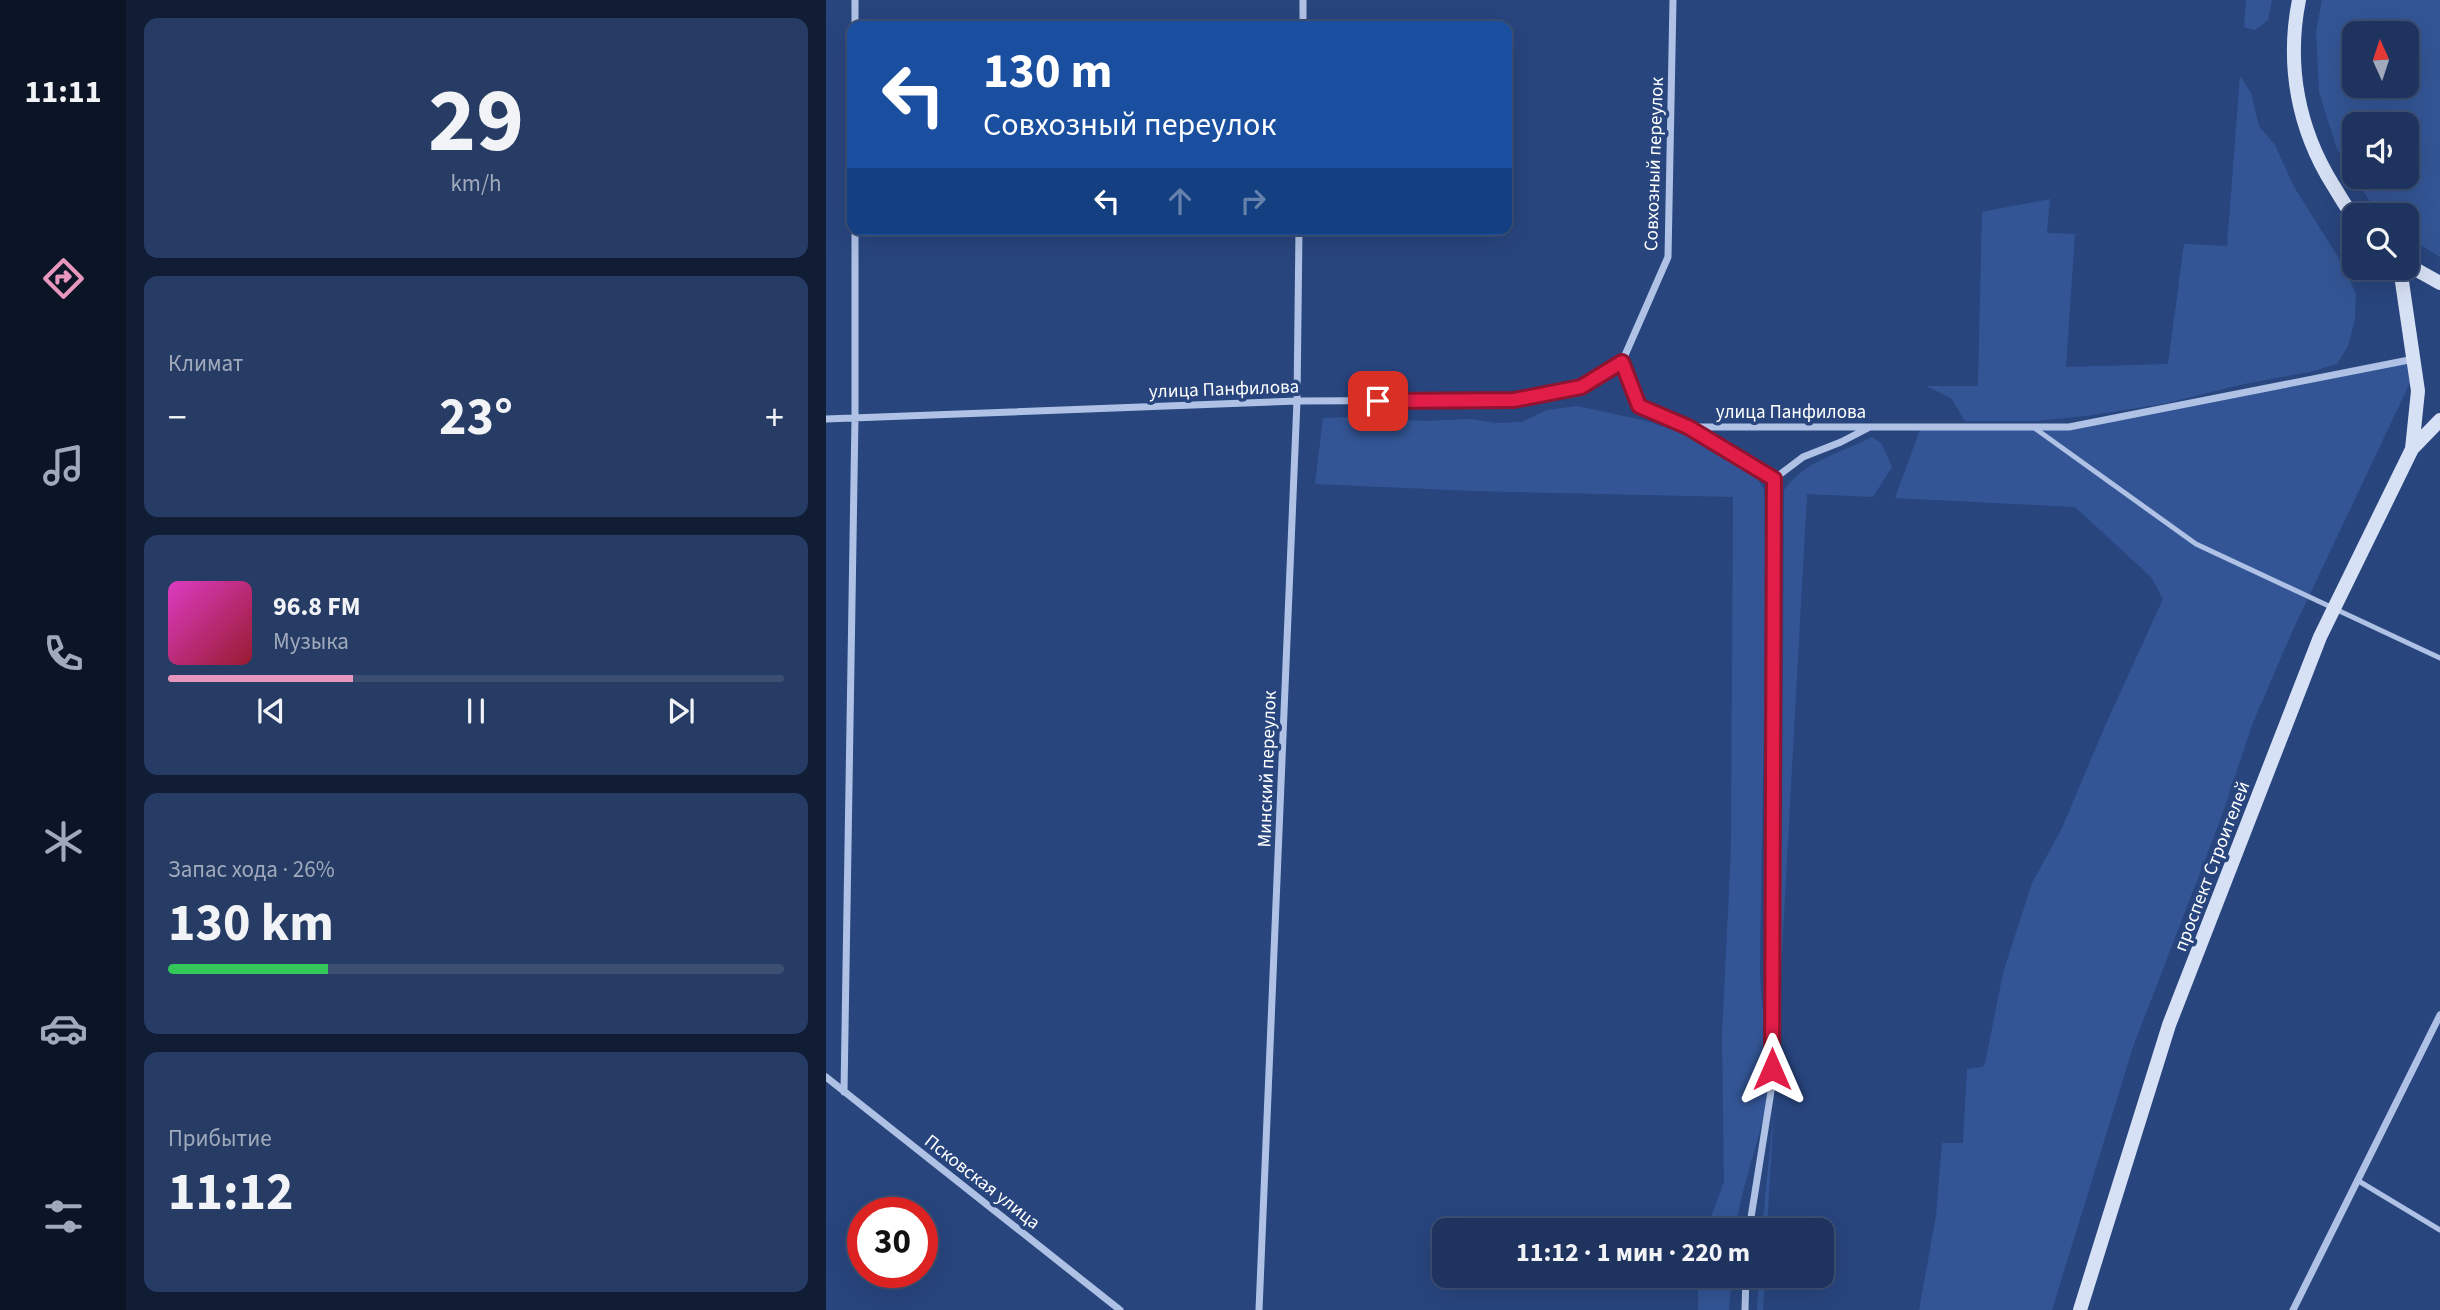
<!DOCTYPE html>
<html lang="ru">
<head>
<meta charset="utf-8">
<style>
  body { margin:0; font-family:"Source Sans 3",sans-serif; background:#263c64; color:#f1f3f6; height:100vh; display:flex; flex-direction:column; font-size:26px; white-space:nowrap }
  * { box-sizing:border-box; margin:0 }
  p { font-size:23px; color:#a1aabc }
  .icon { flex:none; width:38px; height:38px; fill:none; stroke:currentColor; stroke-width:2; stroke-linecap:round; stroke-linejoin:round }
  .map { position:relative; flex:1; overflow:hidden }
  .side { display:flex; flex-direction:column; gap:18px; padding:18px; background:#101d34; width:700px }
  .side>* { flex:none }
  .top-card { position:absolute; left:21px; top:21px; width:665px; height:214px; border-radius:14px; box-shadow:0 7px 28px #0002,0 0 0 2px #3c4f73; background:#1a4fa0; color:#fff; overflow:hidden }
  .needle { width:46px; rotate:357deg }
  .buttons { position:absolute; left:1516px; top:21px; display:grid; gap:14px }
  .buttons a { display:grid; place-items:center; width:77px; height:77px; border-radius:14px; background:#1e345e; box-shadow:0 7px 28px #0002,0 0 0 2px #3c4f73; font-size:35px }
  .speed { position:absolute; left:21px; top:1197px; display:flex; gap:14px; font-size:35px; font-weight:700; text-align:center }
  .speed>* { display:grid; place-content:center; width:91px; height:91px; border-radius:50%; background:#1e345e; box-shadow:0 7px 28px #0002,0 0 0 2px #3c4f73; line-height:1 }
  .speed .limit { border:10px solid #d22; background:#fff; color:#111 }
  .pin { position:absolute; display:grid; place-items:center; width:60px; height:60px; color:#fff; margin:-30px; border-radius:14px; box-shadow:0 4px 10px #0006 }
  .me { position:absolute; width:77px; margin:-38px; rotate:0deg; stroke-linejoin:round; filter:drop-shadow(0 0 5px #0008) }
  .turn { display:flex; align-items:center; gap:24px; height:147px; padding:0 21px; font-size:32px }
  .turn .icon { width:91px; height:91px; stroke-width:2.5 }
  .turn b { display:block; font-size:49px; line-height:60px }
  .lanes { display:flex; align-items:center; height:66px; padding:0 21px; background:#0003; justify-content:center; gap:35px; direction:ltr }
  .lanes .off { opacity:.35 }
  .big { font-size:52px; font-weight:700; line-height:1.1 }
  .side .tile { flex:1; display:flex; flex-direction:column; justify-content:center; gap:10px; min-width:0; padding:0 24px; border-radius:14px; background:#263c64 }
  .side .dial { align-items:center; gap:0 }
  .dial b { font-size:91px; line-height:1 }
  .song { display:flex; align-items:center; gap:21px }
  .cover { width:84px; height:84px; border-radius:10px; background:linear-gradient(135deg,hsl(310 70% 55%),hsl(350 70% 35%)) }
  .played { height:7px; border-radius:4px; background:linear-gradient(90deg,#e797bd 30%,#3c4f73 30%) }
  .keys { display:flex; justify-content:space-around; direction:ltr }
  .heat { display:flex; justify-content:space-between; align-items:center; font-size:38px; direction:ltr }
  .charge { height:10px; border-radius:5px; background:linear-gradient(90deg,#34c759 26%,#3c4f73 0) }
  .trip { position:absolute; left:606px; top:1218px; width:402px; height:70px; border-radius:14px; background:#1e345e; box-shadow:0 7px 28px #0002,0 0 0 2px #3c4f73; font-weight:700; line-height:70px; text-align:center }
  main { display:flex; flex:1; min-height:0 }
  .tabs { display:flex; flex-direction:column; width:126px; justify-content:space-around; align-items:center; background:#0c1526; color:#a1aabc }
  .tabs .icon { width:49px; height:49px }
  .tabs .on { color:#e797bd }
  .tabs b { font-size:32px; color:#f1f3f6 }
  .map>svg:first-child { display:block }
  .green { fill:#335595; fill-rule:evenodd }
  .lines { fill:none; stroke-linecap:round; stroke-linejoin:round }
  .service { stroke:#afc2e5; stroke-width:5 }
  .minor { stroke:#afc2e5; stroke-width:7 }
  .secondary { stroke:#d7e1f5; stroke-width:14 }
  .route-casing { stroke:#92132f; stroke-width:18 }
  .route { stroke:#e11d48; stroke-width:12 }
  .labels { text-anchor:middle; stroke-width:7; stroke-linejoin:round; paint-order:stroke }
  .street-label { font-size:19px; fill:#fff; stroke:#28457e }
</style>
</head>
<body>
<main>
<nav class="tabs">
<b>11:11</b>
<svg class="icon on" aria-label="directions" viewBox="0 0 24 24"><path d="M12 3l9 9-9 9-9-9zM9 14v-3h6M13 9l2 2-2 2"/></svg>
<svg class="icon" aria-label="music" viewBox="0 0 24 24"><path d="M9 18V5l10-2v13"/><circle cx="6" cy="18" r="3"/><circle cx="16" cy="16" r="3"/></svg>
<svg class="icon" aria-label="phone" viewBox="0 0 24 24"><path d="M5 4h4l2 5-3 2q2 4 5 5l2-3 5 2v4C11 20 4 13 5 4z"/></svg>
<svg class="icon" aria-label="climate" viewBox="0 0 24 24"><path d="M12 3v18M4 7l16 10M4 17L20 7"/></svg>
<svg class="icon" aria-label="car" viewBox="0 0 24 24"><path d="M5 17H2v-5l4-1 3-4h7l3 4 3 1v5h-3M9 17h6M6 11h13"/><circle cx="7" cy="17" r="2"/><circle cx="17" cy="17" r="2"/></svg>
<svg class="icon" aria-label="filters" viewBox="0 0 24 24"><path d="M4 7h16M4 17h16"/><circle cx="9" cy="7" r="2"/><circle cx="15" cy="17" r="2"/></svg>
</nav>
<section class="side">
<div class="tile dial"><b>29</b><p>km/h</p></div>
<div class="tile"><p>Климат</p>
<div class="heat"><a>−</a><b class="big">23°</b><a>+</a></div>
</div>
<div class="tile">
<div class="song"><i class="cover"></i><div><b>96.8 FM</b><p>Музыка</p></div></div>
<div class="played"></div>
<div class="keys"><svg class="icon" aria-label="previous" viewBox="0 0 24 24"><path d="M18 5L8 12l10 7zM5 5v14"/></svg><svg class="icon" aria-label="pause" viewBox="0 0 24 24"><path d="M8 5v14M16 5v14"/></svg><svg class="icon" aria-label="next" viewBox="0 0 24 24"><path d="M6 5l10 7-10 7zM19 5v14"/></svg></div>
</div>
<div class="tile"><p>Запас хода · 26%</p><b class="big">130 km</b><div class="charge"></div></div>
<div class="tile"><p>Прибытие</p><b class="big">11:12</b></div>
</section>
<div class="map">
<svg width="1614" height="1310" viewBox="0 0 1614 1310">
  <rect width="100%" height="100%" fill="#28457e"/>
  <path class="green" d="M1420,0H1446L1442,20L1429,30L1418,27Z
    M1496,0H1614V257L1580,236V215H1559L1543,200L1528,177H1580V124H1528V176L1511,149L1493,92L1490,32ZM1580,33V86H1528V33Z
    M1414,76L1425,93L1433,126L1449,145L1468,187L1516,263L1530,294L1529,319L1522,346L1511,364L1484,372L1418,384L1337,404L1260,416L1210,421H1139L1125,398L1100,386H1152L1156,212L1224,199L1221,233L1249,234L1240,367L1342,364L1358,244L1401,246Z
    M1588,359L1590,370L1466,632L1426,725L1395,818L1307,1047L1226,1310H1093L1110,1216L1116,1143H1137L1141,1069L1156,1067L1159,1064L1177,973L1206,883L1236,828L1279,726L1337,599L1325,577L1249,507L1069,498L1095,427H1243Z
    M751,406C773,411 794,415 816,420C846,428 927,460 938,490C941,647 936,805 934,963C933,1004 945,1044 942,1085C938,1135 915,1181 910,1230H880L898,1182L896,1034L905,850L907,497L646,491L489,484L497,418L530,417L599,421L645,419L670,423L696,422L721,410Z
    M1046,437L1056,444L1066,467L1047,497L981,494L950,1059L951,943L956,832L958,490C981,459 1014,454 1046,437Z
    M948,1107L941,1230H936Z
    M872,1276H906L903,1310H872Z
    M933,1276H939L937,1310H931Z"/>
  <g class="lines">
    <path class="service" d="M1207,427L1370,544L1614,658
      M1531,1180L1614,1230"/>
    <path class="minor" d="M29,26V0
      M477,26V0
      M796,362L842,257L847,0
      M0,419L471,401L688,400L755,387L796,362L813,406L862,427H1243L1588,359
      M863,427L948,479L946,1085L923,1230
      M948,479L977,457L1015,442L1042,428
      M0,1077L294,1310
      M18,1092L29,418V229
      M433,1310L471,401L473,229
      M919,1310L920,1276
      M1467,1310L1614,1015"/>
    <path class="secondary" d="M1473,0C1460,65 1472,129 1507,185C1514,196 1520,208 1528,217
      M1580,264L1614,283
      M1574,268L1592,391L1586,449
      M1254,1310L1343,1025L1494,637L1586,449L1614,420"/>
  </g>
  <g class="lines">
    <g class="route-casing">
      <path id="route" d="M552,401L688,400L755,387L796,362L813,406L862,427L948,479L946,1069"/>
    </g>
    <use href="#route" class="route"/>
  </g>
  <g class="labels">
    <g class="street-label">
      <text transform="translate(827 164) rotate(-88)" y="7">Совхозный переулок</text>
      <text transform="translate(398 388) rotate(-2)" y="7">улица Панфилова</text>
      <text x="965" y="418">улица Панфилова</text>
      <text transform="translate(440 769) rotate(-88)" y="7">Минский переулок</text>
      <text transform="translate(1385 866) rotate(-69)" y="7">проспект Строителей</text>
      <text transform="translate(157 1181) rotate(38)" y="7">Псковская улица</text>
    </g>
  </g>
</svg>
<div class="buttons">
<a><svg class="needle" viewBox="-14 -14 28 28"><path d="M0-13l5 13h-10z" fill="#e53935"/><path d="M0 13l5-13h-10z" fill="#a1aabc"/></svg></a>
<a><svg class="icon" aria-label="sound" viewBox="0 0 24 24"><path d="M4 9h4l5-4v14l-5-4H4zM17 9q2 3 0 6"/></svg></a>
<a><svg class="icon" aria-label="search" viewBox="0 0 24 24"><circle cx="10" cy="10" r="6"/><path d="M15 15l6 6"/></svg></a>
</div>
<div class="speed"><div class="limit">30</div></div>
<div class="pin" style="left:552px;top:401px;background:#d93025"><svg class="icon" aria-label="arrive" viewBox="0 0 24 24"><path d="M6 21V4h12l-3 4 3 4H6"/></svg></div>
<svg class="me" style="left:946px;top:1069px" viewBox="-20 -20 40 40"><path d="M0-17L14 15 0 8-14 15z" fill="#e11d48" stroke="#fff" stroke-width="4"/></svg>
<div class="trip">11:12 · 1 мин · 220 m</div>
<div class="top-card">
<div class="turn"><svg class="icon" aria-label="left" viewBox="0 0 24 24"><path d="M17 20v-9H6M10 6l-5 5 5 5"/></svg><div><b>130 m</b>Совхозный переулок</div></div>
<div class="lanes"><svg class="icon" aria-label="left" viewBox="0 0 24 24"><path d="M17 20v-9H6M10 6l-5 5 5 5"/></svg><svg class="icon off" aria-label="ahead" viewBox="0 0 24 24"><path d="M12 20V5M6 11l6-6 6 6"/></svg><svg class="icon off" aria-label="right" viewBox="0 0 24 24"><path d="M7 20v-9h11M14 6l5 5-5 5"/></svg></div>
</div>
</div>
</main>
</body>
</html>
